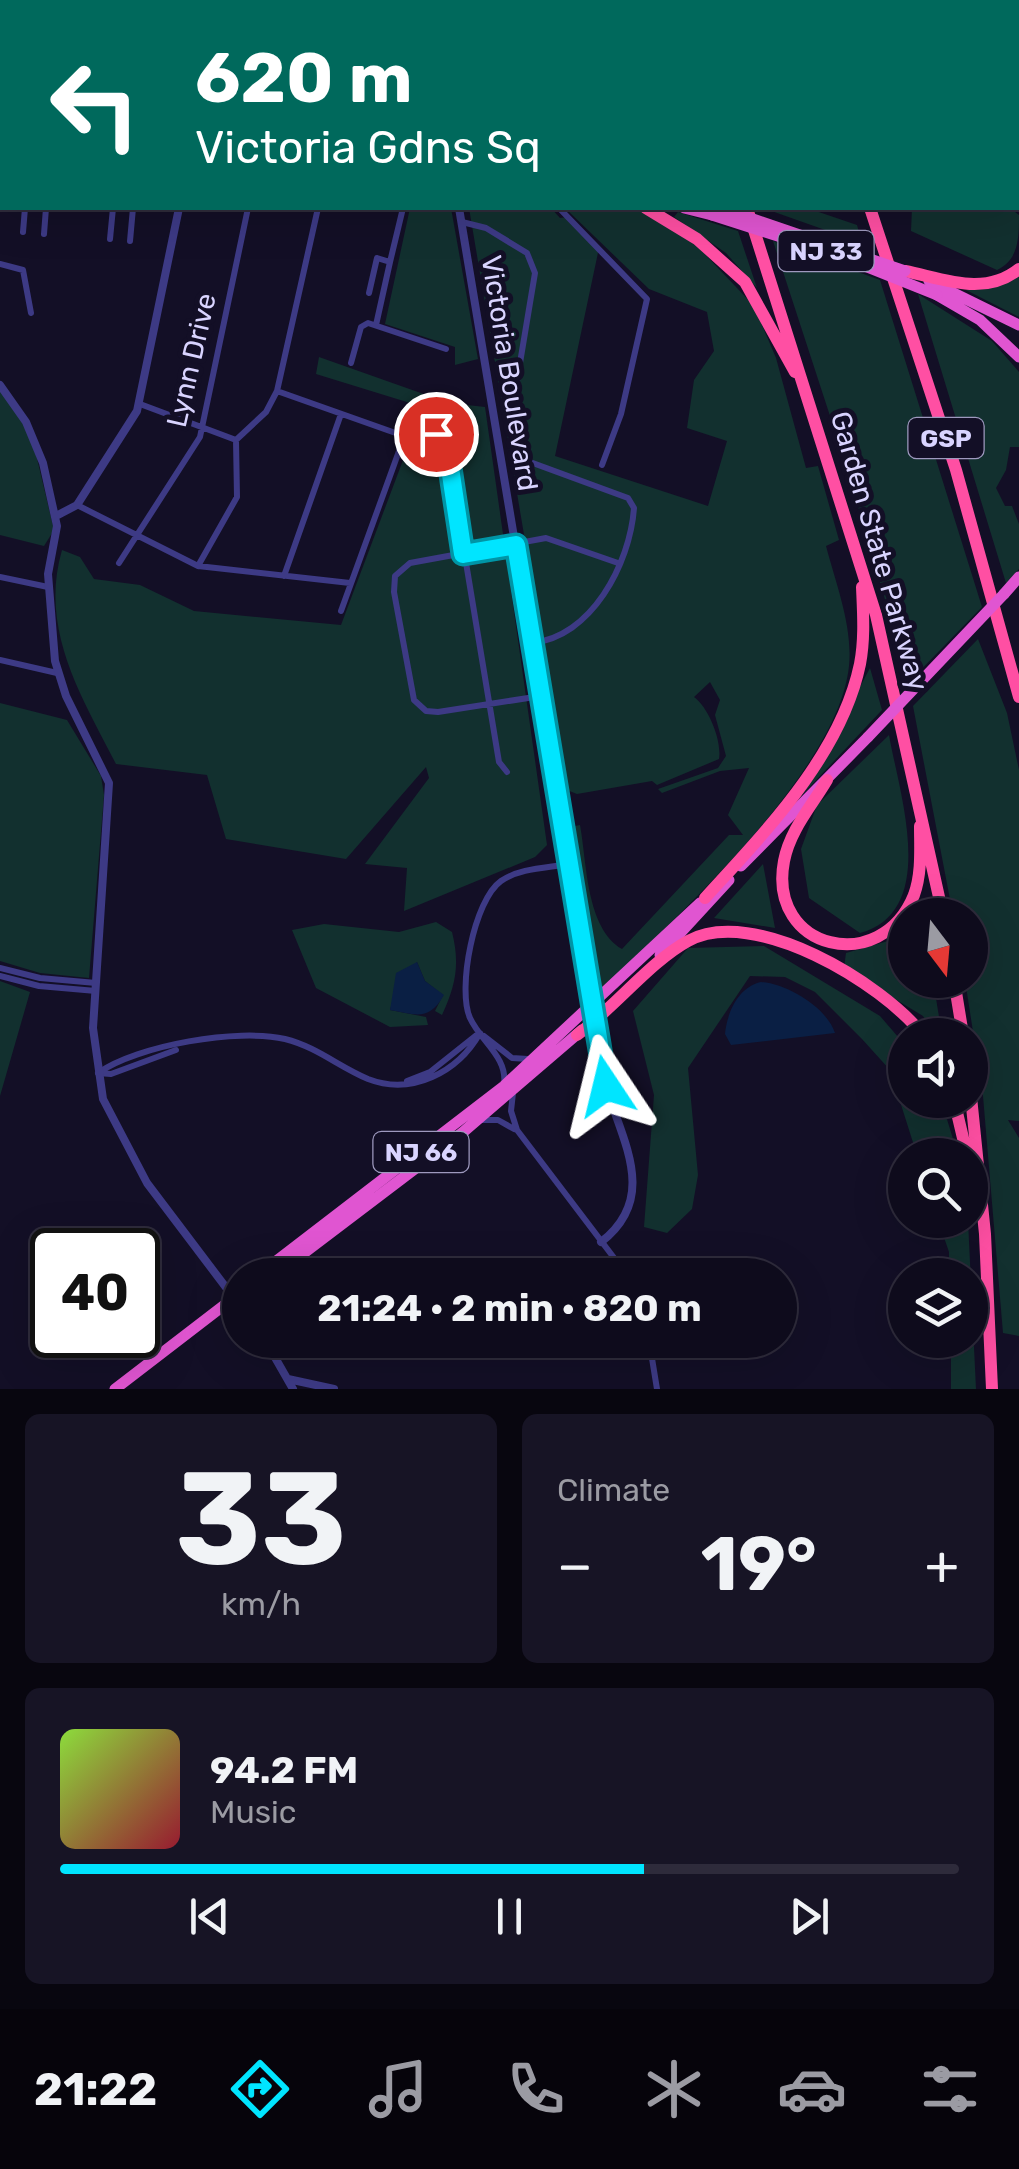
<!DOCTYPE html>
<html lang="en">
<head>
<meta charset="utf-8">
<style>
  body { margin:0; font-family:Rubik,sans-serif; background:#171425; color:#f1f3f6; height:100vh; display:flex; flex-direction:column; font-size:38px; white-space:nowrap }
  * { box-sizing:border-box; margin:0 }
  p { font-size:32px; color:#9b9ba3 }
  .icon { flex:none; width:55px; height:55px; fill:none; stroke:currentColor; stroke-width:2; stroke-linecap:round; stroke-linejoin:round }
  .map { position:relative; height:1389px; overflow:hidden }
  .sheet { display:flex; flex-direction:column; gap:25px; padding:25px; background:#08060f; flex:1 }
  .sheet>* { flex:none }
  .top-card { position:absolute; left:0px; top:0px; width:1020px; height:210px; box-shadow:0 10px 40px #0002,0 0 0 2px #2e2b3b; background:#00695c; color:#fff; overflow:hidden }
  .needle { width:65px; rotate:164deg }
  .fabs { position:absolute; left:888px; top:898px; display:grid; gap:20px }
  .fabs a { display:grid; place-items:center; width:100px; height:100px; border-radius:50%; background:#0e0b1c; box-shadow:0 10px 40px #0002,0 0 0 2px #2e2b3b; font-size:50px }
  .speed { position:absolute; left:30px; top:1228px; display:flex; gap:20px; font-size:50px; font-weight:700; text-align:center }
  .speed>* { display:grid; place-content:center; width:130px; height:130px; border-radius:50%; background:#0e0b1c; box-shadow:0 10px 40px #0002,0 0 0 2px #2e2b3b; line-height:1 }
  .speed .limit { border:5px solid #111; border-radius:15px; background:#fff; color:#111 }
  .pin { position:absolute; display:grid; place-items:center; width:85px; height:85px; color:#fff; margin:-42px; border:5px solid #fff; border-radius:50%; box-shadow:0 2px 10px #0007 }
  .me { position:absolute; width:110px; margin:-55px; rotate:350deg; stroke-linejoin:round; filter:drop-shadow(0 0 8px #0008) }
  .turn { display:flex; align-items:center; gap:35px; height:210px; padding:0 30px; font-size:45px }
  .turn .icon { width:130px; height:130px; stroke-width:2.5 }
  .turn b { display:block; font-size:70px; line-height:85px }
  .big { font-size:75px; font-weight:700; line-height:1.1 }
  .sheet .card { flex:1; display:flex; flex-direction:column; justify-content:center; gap:15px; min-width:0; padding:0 35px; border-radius:15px; background:#171425 }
  .sheet .dial { align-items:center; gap:0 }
  .dial b { font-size:130px; line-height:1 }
  .song { display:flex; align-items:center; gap:30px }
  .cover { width:120px; height:120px; border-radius:15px; background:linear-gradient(135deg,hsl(90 70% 55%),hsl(350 70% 35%)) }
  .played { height:10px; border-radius:5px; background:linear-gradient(90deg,#00e5ff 65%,#2e2b3b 65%) }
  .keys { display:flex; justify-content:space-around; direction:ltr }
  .heat { display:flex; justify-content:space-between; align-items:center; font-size:55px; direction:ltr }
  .sheet .tiles { flex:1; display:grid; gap:25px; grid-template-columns:1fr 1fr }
  .card:last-child { grid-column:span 2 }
  .trip { position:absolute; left:222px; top:1258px; width:575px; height:100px; border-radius:50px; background:#0e0b1c; box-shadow:0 10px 40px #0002,0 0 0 2px #2e2b3b; font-weight:700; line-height:100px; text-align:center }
  .menu { display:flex; height:160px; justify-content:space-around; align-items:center; background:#06040b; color:#9b9ba3 }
  .menu .icon { width:70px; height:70px }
  .menu .on { color:#00e5ff }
  .menu b { font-size:45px; color:#f1f3f6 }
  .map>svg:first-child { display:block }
  .green { fill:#12302f }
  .water { fill:#0a1f44 }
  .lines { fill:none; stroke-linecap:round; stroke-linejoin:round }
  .minor { stroke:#3d3a85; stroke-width:6 }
  .tertiary { stroke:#3d3a85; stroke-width:8 }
  .trunk { stroke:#e055d1; stroke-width:11 }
  .motorway { stroke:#ff4fa3; stroke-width:12 }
  .tertiary-bridge { stroke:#3d3a85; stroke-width:8 }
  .trunk-bridge { stroke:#e055d1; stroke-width:11 }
  .route-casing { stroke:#0095a6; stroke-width:25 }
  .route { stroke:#00e5ff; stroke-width:18 }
  .labels { text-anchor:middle; stroke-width:10; stroke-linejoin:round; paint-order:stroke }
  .shield { fill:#130f26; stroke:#9e99be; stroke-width:2.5 }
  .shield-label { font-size:25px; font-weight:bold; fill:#d9d4ff }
  .street-label { font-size:28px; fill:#d9d4ff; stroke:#130f26 }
</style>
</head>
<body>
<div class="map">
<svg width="1019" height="1389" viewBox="0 0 1019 1389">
  <rect width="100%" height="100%" fill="#130f26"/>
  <path class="green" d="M813,0H1019V90L1018,2Z
    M410,208H451L478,359L455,365V347L385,324Z
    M469,208H551L560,218L568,217L599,248L555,456L708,506L727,441L687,428L694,380L714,351L707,312L649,289L565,208H637L665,222L701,250L754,306L776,358L806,468L818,466L839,540L826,546C836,584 853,627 849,666C838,772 675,918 600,991L570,827L580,825C587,863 586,928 622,949L729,835H743L728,815L749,768L720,771L662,793L658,789L718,768L726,756L715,715L720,700L710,682L694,697C709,708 722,741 719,759L657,785L652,781L577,794L567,790Z
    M763,208H807L857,225L862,243Z
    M912,208H1010L1019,215C1019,237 1019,260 997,270L911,231Z
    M678,212L738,231L757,288L726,253L674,217Z
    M773,241L880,280L982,607L909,682L846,465Z
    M1019,274V317L966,290Z
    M918,294L992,341L1019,372V447H1010L1006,470L996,488L1005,506H1012L1019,524V569L1006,583Z
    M319,357L449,403L485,407L547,845L535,857L404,911L407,868L365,864L429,778L426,767L346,859L226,839L207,775L116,764C81,696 39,629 62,550L80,557L94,579L140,585L194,611L341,625L423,407L316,374Z
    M0,385L30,429L54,530L44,546L0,535Z
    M978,639L1007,713L1019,770V1121L1008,1120L1019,1138V1336L1003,1333L983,1096L965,980H970V915H953L913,706Z
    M870,668L882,710L802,795Z
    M0,703L67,720L101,776L104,795L89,978L40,973L0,961Z
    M889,735C899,793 940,911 860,933L809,898L801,849L817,805Z
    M763,864L775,928L714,918Z
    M905,920V980H933L942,1035H934L923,1016L844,968L846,953L895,939Z
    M436,922L452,932C460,964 456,985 442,1015L435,1011L443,995L425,981L417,962L395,993L390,1010L426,1017L428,1025L390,1027L316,988L292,930L324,924L399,932Z
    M764,946L880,1016L905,1045V1100H941L958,1155H917L890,1070L862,1039L815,992L785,977L750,976L688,1068L698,1175L692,1209L667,1233L644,1227L654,1095L633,1011L688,948Z
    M0,981L30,992L0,1096Z
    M938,1220H968L976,1389H951V1340H970V1275H949V1252Z"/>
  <path class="water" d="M417,962L425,981L444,995C429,1021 417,1015 390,1010L396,973Z
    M761,982C788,984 827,1008 835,1033L731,1045L725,1034C727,1013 738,987 761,982Z"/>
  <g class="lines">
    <path class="minor" d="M66,2L87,0
      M0,9H2
      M0,133H2
      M0,172L2,182
      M0,201H2
      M559,208L647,299L621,414L602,465
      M388,209V208
      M462,222L486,228L527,253L535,273L517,381L519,451L530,462L628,498L634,508C630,564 591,638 531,643
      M23,232L25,208
      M44,234L46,208
      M110,239L113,208
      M130,241L133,208
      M0,264L23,270L31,313
      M369,293L377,258L390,262L403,208
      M376,325L390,262
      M351,363L361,327L368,323L446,349
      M277,391L404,436
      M140,404L236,440
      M436,434L447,448L499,762L507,772
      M77,505L198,566L350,583
      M119,563L200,437L248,208
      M198,566L237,497L236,440L266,412L277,391L318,208
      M284,576L341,414
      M0,577L48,587
      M341,611L415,407
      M0,660L57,673
      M541,696L438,712L426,711L414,700L394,592L395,576L410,563L546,538L618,563
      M0,968L40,978L96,983
      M0,976L39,986L96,991
      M484,1036L512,1058L528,1059
      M98,1073C138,1045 238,1028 285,1039C317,1047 339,1067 368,1079C412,1096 458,1072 480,1033
      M98,1073L111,1074L176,1050
      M407,1081L430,1072L479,1033
      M504,1085C508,1057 481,1042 470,1018C457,989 474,900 501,881C520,868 547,868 569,864
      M513,1093L511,1111L517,1130L627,1275
      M479,1120H498L514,1129
      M649,1340L657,1389"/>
    <path class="tertiary" d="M204,0V2
      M459,208L588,980
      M0,385L26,422L43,463L57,526L48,574L55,661L66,696L109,783L93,1028L103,1099L147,1183L240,1306
      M56,516L77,505L137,411L179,208
      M599,1045C602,1063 604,1082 610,1099C628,1151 654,1201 601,1242
      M265,1340L293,1389
      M288,1379L334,1389"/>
    <path class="trunk" d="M0,86L2,85
      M684,208L712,215
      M929,281L1019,325
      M937,295L980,320L1019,357
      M1004,594L1019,577
      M741,866L868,737
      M660,955L729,880
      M258,1275L504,1086L700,903
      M275,1275L462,1133L582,1030
      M115,1389L240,1293"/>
    <path class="motorway" d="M679,0V2
      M790,0L791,2
      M804,0L805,2
      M629,2V0
      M1018,159L1019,161
      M1018,172L1019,175
      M646,208L697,239L745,282L795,372
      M747,208L876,615L943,915
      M870,208L956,470L1019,697
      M905,271C944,279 984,297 1019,269
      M827,780C811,807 790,830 784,861C767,950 881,977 914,895C922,873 920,849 920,826
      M705,898C765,832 841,755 860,664C865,638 863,612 862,587
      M954,980L963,1035
      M577,1035C614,1008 651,961 688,941C754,905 882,983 923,1035
      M970,1087L985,1234L992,1389
      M954,1100L967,1155"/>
    <path class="tertiary-bridge" d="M588,980L599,1045"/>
    <path class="trunk-bridge" d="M721,208L905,271
      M712,215L837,255L937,295
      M868,737L1004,594"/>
  </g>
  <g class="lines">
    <g class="route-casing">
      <path id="route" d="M436,434L447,448L463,554L516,545L606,1086"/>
    </g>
    <use href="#route" class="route"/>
  </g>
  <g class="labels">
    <g class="shield">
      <rect x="778.5" y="231" width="95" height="40" rx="8"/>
      <rect x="908.5" y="418" width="75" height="40" rx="8"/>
      <rect x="373.5" y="1132" width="95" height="40" rx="8"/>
    </g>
    <g class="shield-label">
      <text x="826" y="260">NJ 33</text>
      <text x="946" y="447">GSP</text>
      <text x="421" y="1161">NJ 66</text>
    </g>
    <g class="street-label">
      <text transform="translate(191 360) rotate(-77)" y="10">Lynn Drive</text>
      <text transform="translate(510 373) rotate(81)" y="10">Victoria Boulevard</text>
      <text transform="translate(880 551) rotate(74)" y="10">Garden State Parkway</text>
    </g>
  </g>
</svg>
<div class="fabs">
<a><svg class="needle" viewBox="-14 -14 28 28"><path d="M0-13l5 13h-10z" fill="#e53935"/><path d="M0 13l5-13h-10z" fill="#9b9ba3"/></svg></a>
<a><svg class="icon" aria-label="sound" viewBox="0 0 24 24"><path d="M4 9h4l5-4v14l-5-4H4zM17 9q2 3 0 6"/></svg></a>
<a><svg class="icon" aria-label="search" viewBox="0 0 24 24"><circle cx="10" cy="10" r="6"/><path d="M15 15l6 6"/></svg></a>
<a><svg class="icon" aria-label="layers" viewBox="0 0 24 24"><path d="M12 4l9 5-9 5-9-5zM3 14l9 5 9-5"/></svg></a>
</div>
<div class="speed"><div class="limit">40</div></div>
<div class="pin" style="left:436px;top:434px;background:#d93025"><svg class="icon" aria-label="arrive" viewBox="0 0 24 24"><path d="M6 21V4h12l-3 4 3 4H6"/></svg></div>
<svg class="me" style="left:606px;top:1086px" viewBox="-20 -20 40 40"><path d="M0-17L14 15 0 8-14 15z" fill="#00e5ff" stroke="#fff" stroke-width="4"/></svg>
<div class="trip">21:24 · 2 min · 820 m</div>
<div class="top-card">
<div class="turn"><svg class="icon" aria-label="left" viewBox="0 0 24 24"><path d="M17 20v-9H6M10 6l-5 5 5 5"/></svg><div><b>620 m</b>Victoria Gdns Sq</div></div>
</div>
</div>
<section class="sheet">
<div class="tiles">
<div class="card dial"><b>33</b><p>km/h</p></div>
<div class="card"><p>Climate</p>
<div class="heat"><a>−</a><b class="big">19°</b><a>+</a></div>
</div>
<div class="card">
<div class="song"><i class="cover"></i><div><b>94.2 FM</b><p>Music</p></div></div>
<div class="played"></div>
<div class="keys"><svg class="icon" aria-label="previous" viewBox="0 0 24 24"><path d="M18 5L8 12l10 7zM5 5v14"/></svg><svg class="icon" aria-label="pause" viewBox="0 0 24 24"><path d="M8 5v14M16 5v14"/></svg><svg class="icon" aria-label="next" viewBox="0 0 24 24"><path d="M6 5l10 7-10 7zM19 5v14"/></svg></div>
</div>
</div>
</section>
<nav class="menu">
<b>21:22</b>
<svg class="icon on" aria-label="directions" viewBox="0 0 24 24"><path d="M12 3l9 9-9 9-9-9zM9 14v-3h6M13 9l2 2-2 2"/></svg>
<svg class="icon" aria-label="music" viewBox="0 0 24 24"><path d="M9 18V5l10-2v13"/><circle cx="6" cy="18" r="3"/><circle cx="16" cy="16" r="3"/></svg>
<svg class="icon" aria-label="phone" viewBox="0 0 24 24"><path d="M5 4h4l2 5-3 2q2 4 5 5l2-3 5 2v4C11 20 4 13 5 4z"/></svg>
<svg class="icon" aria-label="climate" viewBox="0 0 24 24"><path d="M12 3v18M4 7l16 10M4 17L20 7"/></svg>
<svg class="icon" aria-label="car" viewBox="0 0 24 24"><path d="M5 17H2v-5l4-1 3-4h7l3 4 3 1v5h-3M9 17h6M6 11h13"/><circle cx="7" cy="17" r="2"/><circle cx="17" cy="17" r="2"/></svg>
<svg class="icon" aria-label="filters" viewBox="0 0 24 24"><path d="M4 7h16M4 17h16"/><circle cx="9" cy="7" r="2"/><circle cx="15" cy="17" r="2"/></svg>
</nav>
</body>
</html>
